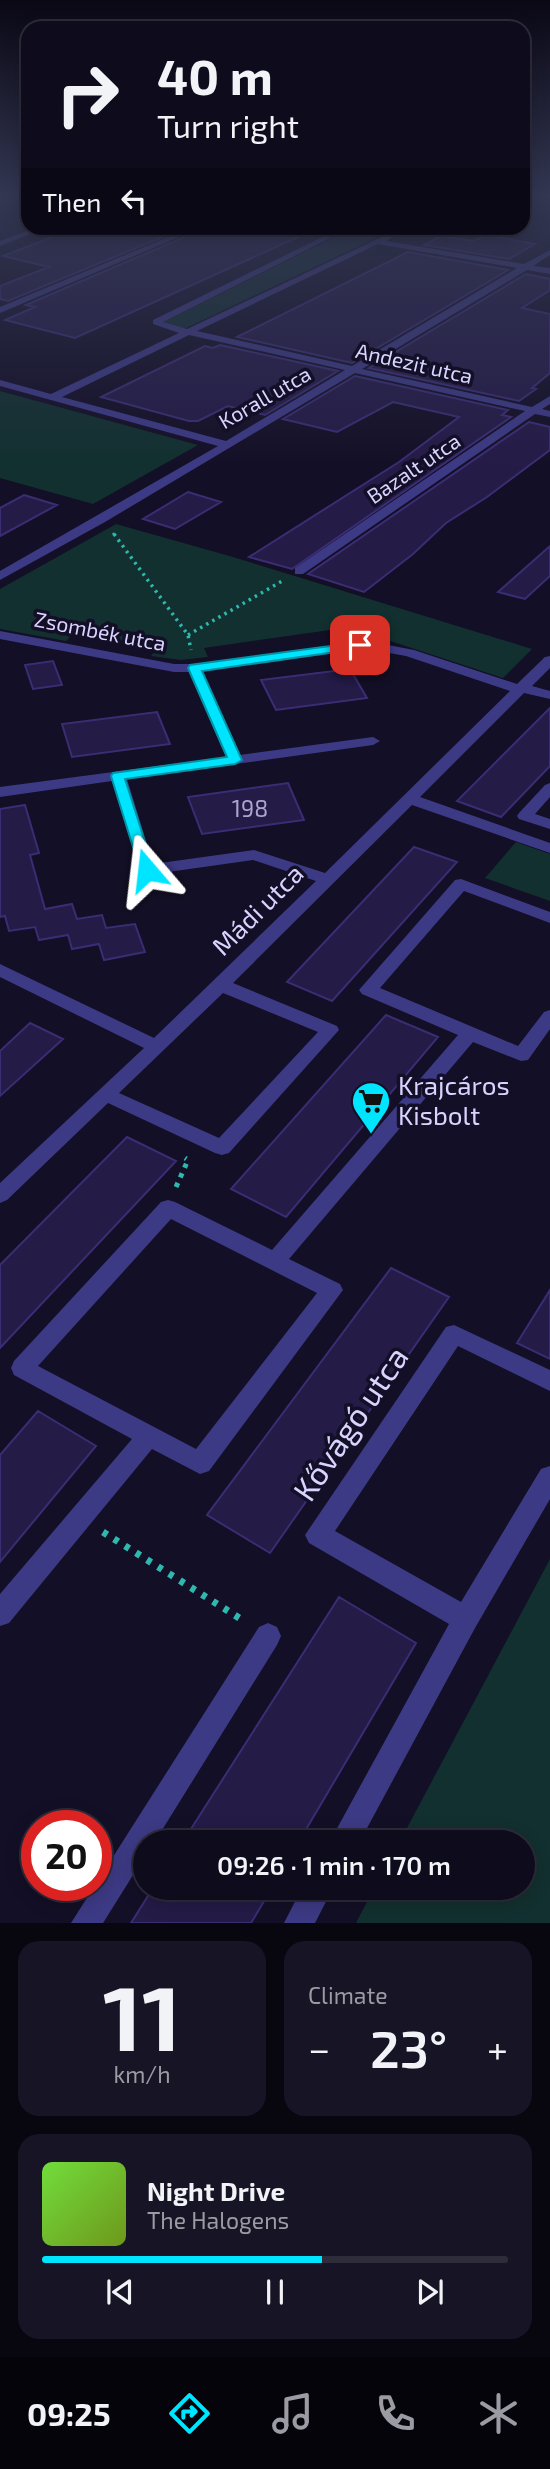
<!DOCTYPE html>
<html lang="en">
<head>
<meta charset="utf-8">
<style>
  body { margin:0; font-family:"Exo 2",sans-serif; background:#171425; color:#f1f3f6; height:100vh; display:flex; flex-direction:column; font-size:26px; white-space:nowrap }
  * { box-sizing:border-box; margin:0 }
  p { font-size:23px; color:#9b9ba3 }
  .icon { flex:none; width:38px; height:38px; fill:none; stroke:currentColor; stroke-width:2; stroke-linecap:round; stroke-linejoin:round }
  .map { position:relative; height:1923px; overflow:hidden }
  .panel { display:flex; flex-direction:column; gap:18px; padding:18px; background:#08060f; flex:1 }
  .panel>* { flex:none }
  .guide { position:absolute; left:21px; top:21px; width:509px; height:214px; border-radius:21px; box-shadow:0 4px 18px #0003,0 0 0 2px #2e2b3b; background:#0e0b1c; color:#f1f3f6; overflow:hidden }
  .speed { position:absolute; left:21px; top:1810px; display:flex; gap:14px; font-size:35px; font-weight:700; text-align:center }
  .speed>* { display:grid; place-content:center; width:91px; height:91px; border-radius:50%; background:#0e0b1c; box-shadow:0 4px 18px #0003,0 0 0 2px #2e2b3b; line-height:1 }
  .speed .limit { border:10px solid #d22; background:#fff; color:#111 }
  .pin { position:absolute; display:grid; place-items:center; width:60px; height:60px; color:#fff; margin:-30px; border-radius:14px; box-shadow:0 4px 10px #0006 }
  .me { position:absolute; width:77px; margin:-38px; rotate:343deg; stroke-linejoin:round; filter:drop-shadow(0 0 5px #0008) }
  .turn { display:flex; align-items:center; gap:24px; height:147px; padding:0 21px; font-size:32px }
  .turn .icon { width:91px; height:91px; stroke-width:2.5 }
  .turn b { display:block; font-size:49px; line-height:60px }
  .then { display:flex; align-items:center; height:66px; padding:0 21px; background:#0003; gap:14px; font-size:26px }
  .big { font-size:52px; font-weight:600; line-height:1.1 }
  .panel .card { flex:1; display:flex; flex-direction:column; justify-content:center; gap:10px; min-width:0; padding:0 24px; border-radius:21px; background:#171425 }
  .panel .dial { align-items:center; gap:0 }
  .dial b { font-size:91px; line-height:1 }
  .song { display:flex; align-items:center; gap:21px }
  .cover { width:84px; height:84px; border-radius:10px; background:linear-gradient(135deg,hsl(100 70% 55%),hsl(80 70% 35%)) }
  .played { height:7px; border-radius:4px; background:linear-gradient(90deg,#00e5ff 60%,#2e2b3b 60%) }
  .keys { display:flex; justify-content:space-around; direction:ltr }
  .heat { display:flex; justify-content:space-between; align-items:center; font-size:38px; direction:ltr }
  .panel .tiles { flex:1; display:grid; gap:18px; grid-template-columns:1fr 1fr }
  .card:last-child { grid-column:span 2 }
  .trip { position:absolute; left:133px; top:1830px; width:402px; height:70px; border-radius:35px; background:#0e0b1c; box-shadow:0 4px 18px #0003,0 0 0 2px #2e2b3b; font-weight:600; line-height:70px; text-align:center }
  .tabs { display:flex; height:112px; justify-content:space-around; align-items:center; background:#06040b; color:#9b9ba3 }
  .tabs .icon { width:49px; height:49px }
  .tabs .current { color:#00e5ff }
  .tabs b { font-size:32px; color:#f1f3f6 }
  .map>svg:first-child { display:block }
  .green { fill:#12302f }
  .building { fill:#241b47; stroke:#3b2d73; stroke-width:2 }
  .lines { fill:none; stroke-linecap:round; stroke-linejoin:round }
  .path-far3 { stroke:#2fb8b0; stroke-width:2.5; stroke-dasharray:2 3.5; stroke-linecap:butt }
  .path-far2 { stroke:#2fb8b0; stroke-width:3.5; stroke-dasharray:2.5 4.5; stroke-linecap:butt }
  .path-far1 { stroke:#2fb8b0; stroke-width:5; stroke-dasharray:4.5 6; stroke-linecap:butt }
  .path { stroke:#2fb8b0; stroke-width:7; stroke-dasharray:5 8; stroke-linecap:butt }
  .minor { fill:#3d3a85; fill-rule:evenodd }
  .route { fill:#00e5ff; stroke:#0095a6; stroke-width:2 }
  .labels { text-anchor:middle; stroke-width:7; stroke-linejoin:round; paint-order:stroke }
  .far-street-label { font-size:21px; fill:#d9d4ff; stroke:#130f26 }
  .number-label { font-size:23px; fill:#aca6d1 }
  .street-label { font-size:26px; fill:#d9d4ff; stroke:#130f26 }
  .poi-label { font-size:26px; fill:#d9d4ff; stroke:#130f26; text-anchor:start }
  .near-street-label { font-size:32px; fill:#d9d4ff; stroke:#130f26 }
</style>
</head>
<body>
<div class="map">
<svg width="550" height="1923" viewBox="0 0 550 1923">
  <rect width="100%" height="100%" fill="#130f26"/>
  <path class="green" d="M353,228H396L182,330L163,322Z
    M0,391L198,445L93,504L0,478Z
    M116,524L233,557L532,649L503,678L375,636L344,638L337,629L204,648L208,657L181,660L151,656L158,647L74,633L66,641L0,629V589Z
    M516,842L550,854V901L485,878Z
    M550,1559V1923H356L374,1888H523V1843H399Z"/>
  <path class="building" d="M76,228H184L8,301L0,299V286L49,267L3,256Z
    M202,228H318L75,338L5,320L35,307L26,305L201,230Z
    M487,235L535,244L509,259L424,245L441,236L473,241Z
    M408,252L508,270L352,363L237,337Z
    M526,274L550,279V290L522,308L550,314V373L532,388L536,389L519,401L369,368Z
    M220,345L338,371L265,415L228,406L198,421H189L101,397L205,346L213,348Z
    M355,376L508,410L502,415L511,417L292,569L249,557L399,462L459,417L393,402L337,432L283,419Z
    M529,422L550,427V450L487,497L446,523L413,554L364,592L308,574Z
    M188,492L221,502L175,529L143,519Z
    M24,495L57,505L0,536V508Z
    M550,546V576L525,599L498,592Z
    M53,661L62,685L33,689L25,665Z
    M350,669L367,698L276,710L261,680Z
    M550,708V766L501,817L457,801Z
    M157,712L170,744L72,757L62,724Z
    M288,783L304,820L202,834L188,797Z
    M25,805L39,853L30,855L45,909L72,904L77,919L102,915L106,928L135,924L145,952L104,960L99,944L72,949L68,935L39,940L35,927L9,931L5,916L0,917V809Z
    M414,847L457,862L332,1001L287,982Z
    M386,1015L438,1037L286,1217L231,1189Z
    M30,1023L63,1039L0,1096V1051Z
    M127,1137L176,1161L0,1348V1265Z
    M391,1268L449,1297L270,1553L207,1515Z
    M550,1290V1359L517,1343Z
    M38,1411L96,1446L0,1562V1455Z
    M339,1597L416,1643L298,1843H182Z
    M153,1888H272L251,1923H131Z"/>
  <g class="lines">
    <path class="path-far3" d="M113,533L115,536"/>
    <path class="path-far2" d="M114,534L188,635L191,650
      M188,635L284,580"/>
    <path class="path-far1" d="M176,1187L188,1160L185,1158"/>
    <path class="path" d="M103,1532L244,1621"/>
    <path class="minor" d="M35,228H45L0,246V241Z
      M190,228H200L0,313V307Z
      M341,228H350L163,322L187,329L401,228H410L386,241L524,264L550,250V255L533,266L550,268V274L527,270L362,369L532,407L550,396V404L542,409L550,411V417L535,414L303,574H295V568L525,411L355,373L105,522L0,580V571L218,446L0,386V380L51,394L179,333L153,324V320ZM378,244L517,268L352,366L197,331ZM189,335L345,370L226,441L62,397Z
      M0,631L174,664H194L367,641L414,650L517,684L545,657L550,656V668L532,686L550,691V699L524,693L420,797L550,843V853L412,805L233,983L337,1026L339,1030L229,1153L222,1155L215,1153L108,1103L7,1200L0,1203V1183L144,1048L0,977V964L154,1038L316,881L253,860L147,875L141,873L112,781L0,797V787L226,757L189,672H174L0,639ZM367,649L406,656L510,691L325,873L254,850L153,864L127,779L373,745L380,741L373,737L240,755L202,671ZM223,993L318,1032L219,1138L119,1093Z
      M550,783V797L535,814L550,819V829L519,819L517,816L519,813L545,785Z
      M461,879L550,912V923L464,891L380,988L518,1046L544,1012L550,1010V1029L528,1060L521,1061L473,1042L289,1259L340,1284L343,1290L209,1471L200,1474L152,1449L9,1623L0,1626V1594L132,1439L14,1375L11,1368L14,1361L161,1202L168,1200L175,1202L272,1250L458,1035L362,994L359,990L455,880ZM171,1219L317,1293L196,1449L38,1366Z
      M454,1325L550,1370V1391L458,1346L335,1531L461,1602L541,1469L550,1466V1499L475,1628L359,1843H329L449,1624L309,1543L305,1535L446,1327Z
      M268,1623L277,1627L281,1636L277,1645L154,1843H145V1856L103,1923H71L259,1627Z
      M302,1888H333L315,1923H284Z"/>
  </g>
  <linearGradient id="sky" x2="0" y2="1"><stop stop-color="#0a0815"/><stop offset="0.42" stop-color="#333752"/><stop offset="1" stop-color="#333752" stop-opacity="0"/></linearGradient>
  <rect width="550" height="467" fill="url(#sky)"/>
  <path class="route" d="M360,642L364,643V648L202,671L242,760L235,764L125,779L154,870L152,873H141L111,776L113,773L227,757L188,668L190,665Z"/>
  <defs>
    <g id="supermarket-pin" transform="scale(2.0125)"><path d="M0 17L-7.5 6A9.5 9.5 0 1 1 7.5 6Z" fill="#00e5ff" stroke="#130f26"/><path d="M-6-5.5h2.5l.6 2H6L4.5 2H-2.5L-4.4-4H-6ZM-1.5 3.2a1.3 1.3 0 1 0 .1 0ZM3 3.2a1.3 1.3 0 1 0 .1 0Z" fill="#111"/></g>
  </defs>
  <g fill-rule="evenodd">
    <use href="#supermarket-pin" x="371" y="1101"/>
  </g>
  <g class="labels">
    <g class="far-street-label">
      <text transform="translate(414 364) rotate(13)" y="7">Andezit utca</text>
      <text transform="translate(265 398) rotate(-30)" y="7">Korall utca</text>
      <text transform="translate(414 469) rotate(-34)" y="7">Bazalt utca</text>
      <text transform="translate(100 632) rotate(11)" y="7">Zsombék utca</text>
    </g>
    <g class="number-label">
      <text x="250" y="817">198</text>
    </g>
    <g class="street-label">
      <text transform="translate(258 910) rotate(-45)" y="9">Mádi utca</text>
    </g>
    <g class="poi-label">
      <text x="398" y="1095">Krajcáros<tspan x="398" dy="30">Kisbolt</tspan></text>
    </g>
    <g class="near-street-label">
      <text transform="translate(351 1424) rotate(-56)" y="11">Kővágó utca</text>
    </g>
  </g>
</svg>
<div class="speed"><div class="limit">20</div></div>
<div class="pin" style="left:360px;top:645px;background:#d93025"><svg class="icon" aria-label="arrive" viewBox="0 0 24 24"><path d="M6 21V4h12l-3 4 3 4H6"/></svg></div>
<svg class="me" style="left:147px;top:870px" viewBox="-20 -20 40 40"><path d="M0-17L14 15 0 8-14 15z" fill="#00e5ff" stroke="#fff" stroke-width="4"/></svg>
<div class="trip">09:26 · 1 min · 170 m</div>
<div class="guide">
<div class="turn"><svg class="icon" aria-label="right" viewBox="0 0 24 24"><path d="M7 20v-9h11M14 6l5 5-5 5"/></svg><div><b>40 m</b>Turn right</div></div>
<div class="then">Then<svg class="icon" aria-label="left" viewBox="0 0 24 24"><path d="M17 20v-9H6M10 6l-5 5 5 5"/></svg></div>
</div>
</div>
<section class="panel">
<div class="tiles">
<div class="card dial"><b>11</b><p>km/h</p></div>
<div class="card"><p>Climate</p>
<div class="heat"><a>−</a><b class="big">23°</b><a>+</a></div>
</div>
<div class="card">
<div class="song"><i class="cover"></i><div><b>Night Drive</b><p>The Halogens</p></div></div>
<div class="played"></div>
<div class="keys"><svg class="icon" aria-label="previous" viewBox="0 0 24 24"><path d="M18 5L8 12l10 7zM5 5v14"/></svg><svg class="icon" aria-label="pause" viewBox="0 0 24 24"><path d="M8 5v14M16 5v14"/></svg><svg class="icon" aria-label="next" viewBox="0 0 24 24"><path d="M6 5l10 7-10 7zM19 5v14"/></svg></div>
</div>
</div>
</section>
<nav class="tabs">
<b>09:25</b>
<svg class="icon current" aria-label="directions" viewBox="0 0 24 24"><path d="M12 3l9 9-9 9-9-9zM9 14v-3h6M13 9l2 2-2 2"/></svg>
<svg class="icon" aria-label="music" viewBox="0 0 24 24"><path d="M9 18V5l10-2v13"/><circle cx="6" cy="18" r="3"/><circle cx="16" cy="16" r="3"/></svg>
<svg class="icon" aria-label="phone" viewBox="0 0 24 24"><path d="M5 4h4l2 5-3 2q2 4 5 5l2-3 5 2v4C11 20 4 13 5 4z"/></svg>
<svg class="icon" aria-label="climate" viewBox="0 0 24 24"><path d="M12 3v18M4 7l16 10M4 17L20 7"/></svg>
</nav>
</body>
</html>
